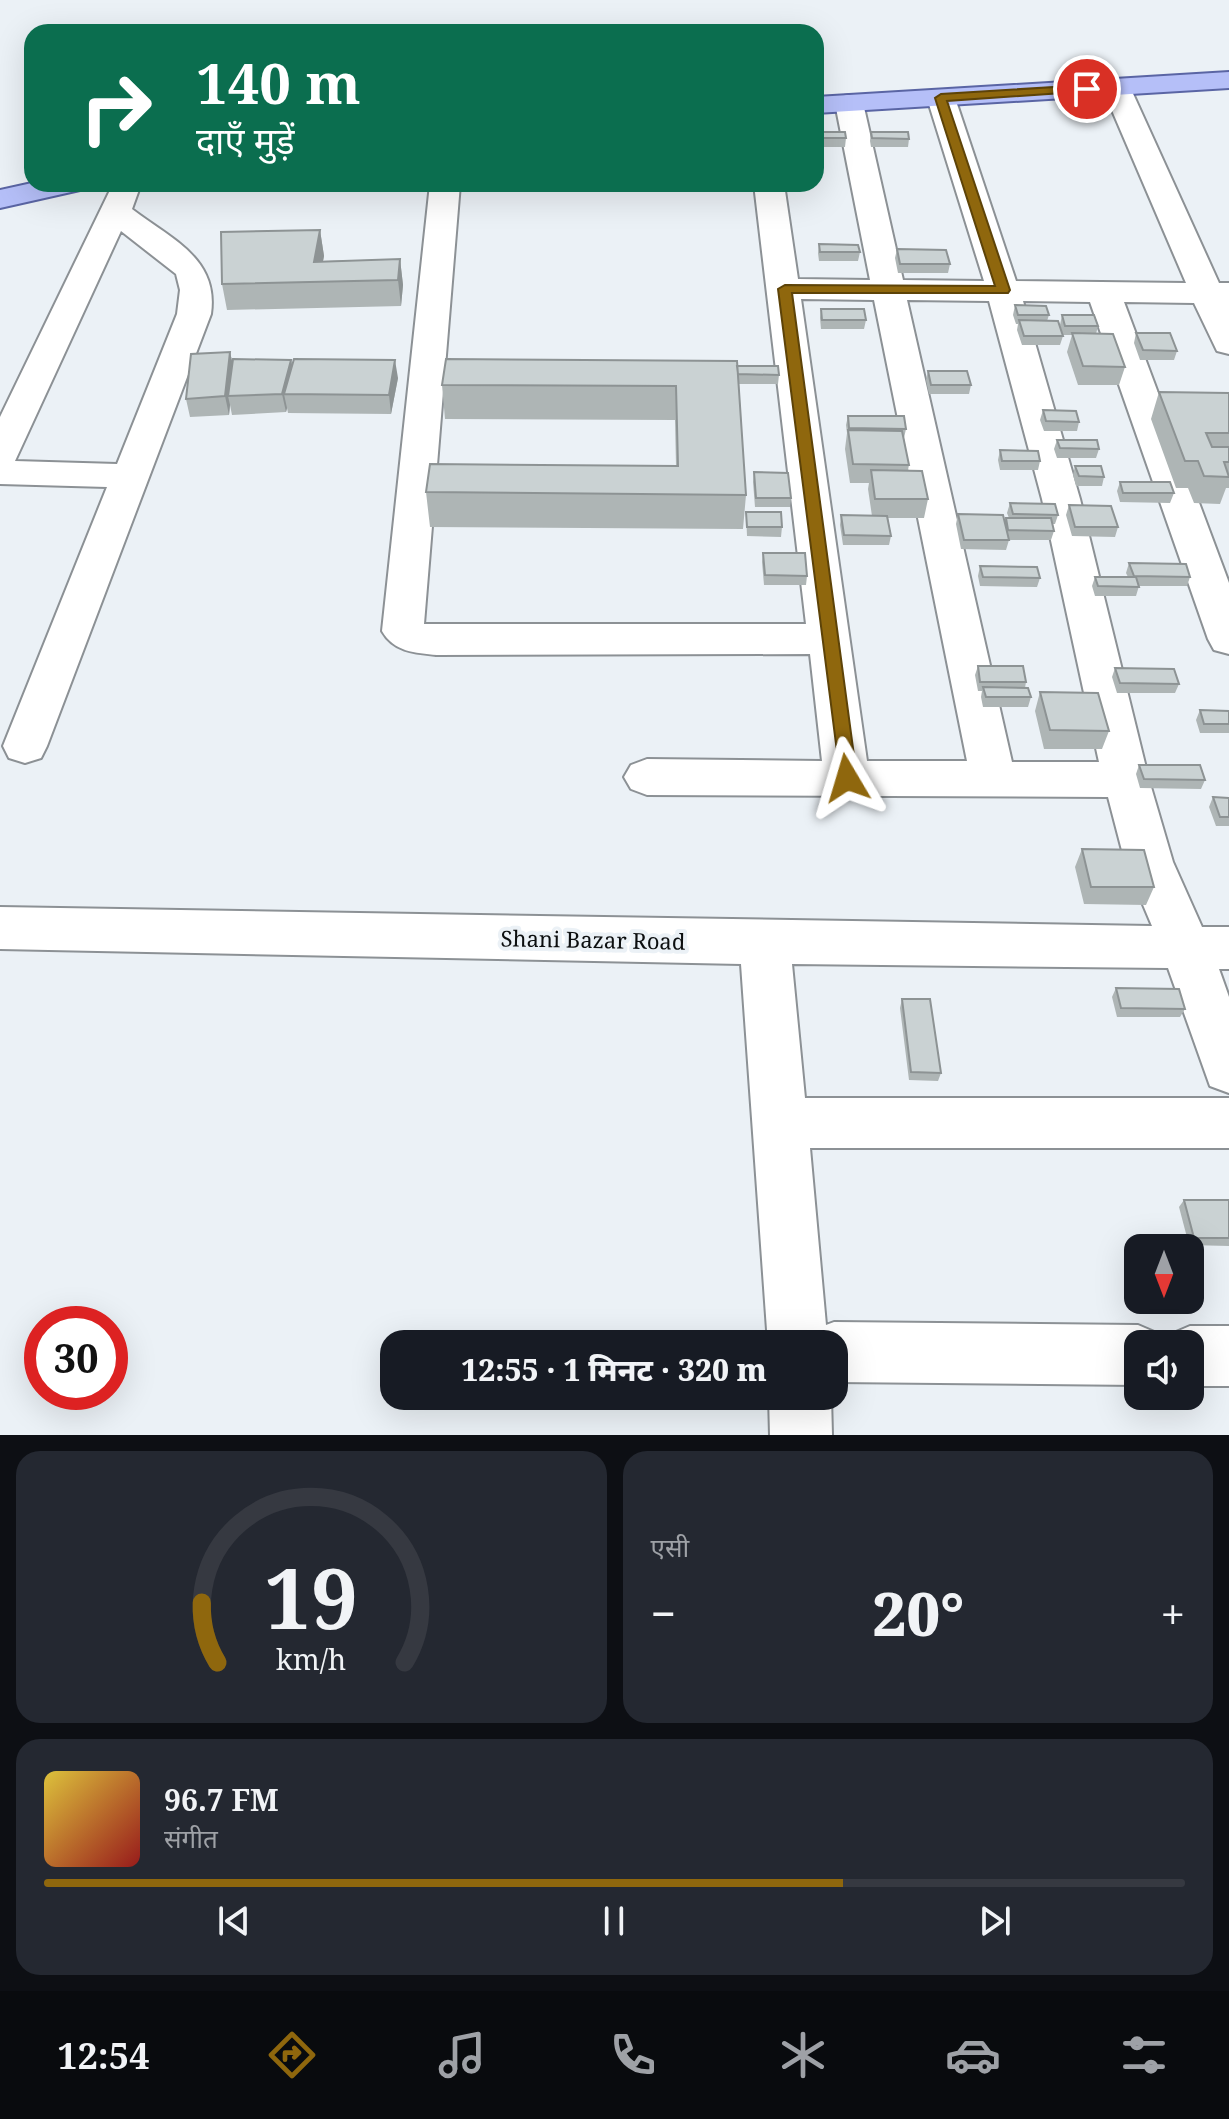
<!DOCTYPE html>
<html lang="hi">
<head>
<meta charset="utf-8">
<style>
  body { margin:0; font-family:"Noto Serif","Noto Sans Devanagari",serif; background:#242831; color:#f1f3f6; height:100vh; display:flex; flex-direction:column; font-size:30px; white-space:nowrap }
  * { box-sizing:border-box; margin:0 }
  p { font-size:26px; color:#9ea1a6 }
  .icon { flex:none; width:44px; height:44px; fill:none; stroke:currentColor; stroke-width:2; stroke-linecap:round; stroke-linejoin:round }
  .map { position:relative; height:1435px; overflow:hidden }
  .panel { display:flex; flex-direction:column; gap:16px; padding:16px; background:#0d0f14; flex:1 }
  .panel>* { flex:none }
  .hud { position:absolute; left:24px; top:24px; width:800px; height:168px; border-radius:24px; box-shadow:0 8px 32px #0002; background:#0b6e4f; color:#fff; overflow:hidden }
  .needle { width:52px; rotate:180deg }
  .buttons { position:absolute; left:1124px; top:1234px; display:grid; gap:16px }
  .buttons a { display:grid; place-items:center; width:80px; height:80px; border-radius:16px; background:#171b24; box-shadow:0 8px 32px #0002; font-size:40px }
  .speed { position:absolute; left:24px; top:1306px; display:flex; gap:16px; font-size:40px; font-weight:700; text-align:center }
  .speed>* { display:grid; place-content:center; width:104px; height:104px; border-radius:50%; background:#171b24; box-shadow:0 8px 32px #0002; line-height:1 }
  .speed .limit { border:12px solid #d22; background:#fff; color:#111 }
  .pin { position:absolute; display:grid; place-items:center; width:68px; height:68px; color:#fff; margin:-34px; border:4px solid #fff; border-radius:50%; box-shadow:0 2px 8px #0007 }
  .me { position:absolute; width:88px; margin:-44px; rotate:353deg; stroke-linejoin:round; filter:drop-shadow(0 0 6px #0008) }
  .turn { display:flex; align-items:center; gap:28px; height:168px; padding:0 40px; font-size:36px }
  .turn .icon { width:104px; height:104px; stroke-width:2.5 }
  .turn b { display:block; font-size:56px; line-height:68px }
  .big { font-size:60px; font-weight:800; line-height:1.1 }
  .panel .widget { flex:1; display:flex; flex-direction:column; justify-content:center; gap:12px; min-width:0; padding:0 28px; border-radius:24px; background:#242831 }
  .panel .dial { align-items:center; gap:0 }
  .dial svg { height:208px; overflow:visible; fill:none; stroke:#363941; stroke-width:7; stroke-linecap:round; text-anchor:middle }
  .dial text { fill:#f1f3f6; stroke:none }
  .song { display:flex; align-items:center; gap:24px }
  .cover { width:96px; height:96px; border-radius:12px; background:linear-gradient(135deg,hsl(50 70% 55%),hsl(0 70% 35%)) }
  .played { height:8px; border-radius:4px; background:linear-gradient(90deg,#8f670d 70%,#363941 70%) }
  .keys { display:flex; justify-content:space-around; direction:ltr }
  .heat { display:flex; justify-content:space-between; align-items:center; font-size:44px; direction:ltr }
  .panel .tiles { flex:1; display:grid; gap:16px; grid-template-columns:1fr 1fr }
  .widget:last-child { grid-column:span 2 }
  .trip { position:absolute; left:380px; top:1330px; width:468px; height:80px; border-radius:24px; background:#171b24; box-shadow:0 8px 32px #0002; font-weight:800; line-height:80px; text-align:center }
  .menu { display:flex; height:128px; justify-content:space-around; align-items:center; background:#090b0e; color:#9ea1a6 }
  .menu .icon { width:56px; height:56px }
  .menu .active { color:#8f670d }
  .menu b { font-size:36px; color:#f1f3f6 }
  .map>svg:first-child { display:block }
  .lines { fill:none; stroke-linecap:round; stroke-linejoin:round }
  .minor-casing { stroke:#8c9195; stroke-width:4 }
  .major-casing { stroke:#5a65a4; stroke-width:4 }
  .minor { fill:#fff; fill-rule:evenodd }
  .major { fill:#b5bff8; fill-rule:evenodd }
  .wall { fill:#aeb5b5 }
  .shaded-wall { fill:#8d9394 }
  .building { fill:#cad2d3; stroke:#8d9394; stroke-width:2 }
  .route { fill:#8f670d; stroke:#5d4308; stroke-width:2 }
  .labels { text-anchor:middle; stroke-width:8; stroke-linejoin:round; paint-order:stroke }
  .street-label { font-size:22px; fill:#0c0e0f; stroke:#ebf1f6 }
</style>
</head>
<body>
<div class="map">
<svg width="1229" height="1435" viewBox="0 0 1229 1435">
  <rect width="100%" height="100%" fill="#ebf1f6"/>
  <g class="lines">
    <g class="minor-casing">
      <path id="minor" d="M1116,79L1126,81L1130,87L1219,283H1229V354L1217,351L1194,303L1124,302L1229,583V654L1214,650L1208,639L1090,302L1023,301L1080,499L1149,780L1173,862L1202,927H1229V969H1219L1229,997V1093L1210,1086L1168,968L792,964L805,1098H1229V1148H810L826,1325L834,1322L1138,1325L1159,1334L1164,1344H1138V1385L834,1382V1344H768L741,964L0,949V907L1152,926L1125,862L1108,797L647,795L631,789L624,777L631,765L647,759L822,761L810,654L437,655C415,653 394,652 382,631L430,184H460L424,624H806L754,184H784L798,279L870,280L835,103L839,97L849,95L859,97L863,103L903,280L984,281L927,98L931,92L941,90L951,92L955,98L1016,281L1186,283L1102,87L1106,81ZM801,299L874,300L967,761H867ZM907,300L989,301L1042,499L1099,762H1012Z
        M113,184H141L132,209C171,239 219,258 211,314L47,746L41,758L25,763L9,758L3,746L107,487L0,484V417ZM121,231L176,274L180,290L177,314L117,464L15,461Z
        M1190,1326H1229V1386H1190V1344H1165L1169,1335Z
        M769,1396H831L832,1435H770Z"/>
    </g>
    <g class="major-casing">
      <path id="major" d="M1229,72V88L816,113V97Z
        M32,183V184H84L80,190L0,208V190Z"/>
    </g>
    <use href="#minor" class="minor"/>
    <use href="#major" class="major"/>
  </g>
  <path class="wall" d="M816,132L846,138L845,147H816Z
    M871,132L909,139L908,147H871L870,141Z
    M320,230L324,256L323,261L400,259L403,285L401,306L227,310L222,284Z
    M819,244L860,252L858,261H819L818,253Z
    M897,249L950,264L948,273H898L895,258Z
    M1015,305L1049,315L1047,321L1063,336L1060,345H1022L1017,330L1018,324H1016L1013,315Z
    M821,309L866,320L864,329H821L820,318Z
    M1062,315L1098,326L1096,334L1125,367L1119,385H1078L1067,352L1072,335H1063L1060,325Z
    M1136,333L1177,351L1174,360H1140L1134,343Z
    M230,352L233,365L291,360L292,365L398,378L391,414L288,413L287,408L286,412L232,415L230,405L229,415L190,417L186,399Z
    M737,366L779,375L778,384H739L746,495L743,529L430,527L426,492L676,466L675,420L445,419L442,385Z
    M928,371L971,385L969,394H929L926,380Z
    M1159,392L1229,393V488H1226L1220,504L1194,503L1188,488H1176L1151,419Z
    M1043,410L1079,422L1077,431H1044L1040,420Z
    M848,416L906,429L904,438L909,465L908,470L928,499L924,518H888L891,536L889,545H843L840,525L841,515L872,516L868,489L869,483H850L845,449L847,433L846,425Z
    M1057,440L1099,449L1096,458H1057L1054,449Z
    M1000,450L1040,461L1038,470H1000L998,460Z
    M1075,466L1104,477L1102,486H1076L1073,475Z
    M754,472L791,498L790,507H755L753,482Z
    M1120,482L1174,493L1170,503L1120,502L1117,491Z
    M1010,503L1058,515L1055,524H1052L1054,531L1051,540H1009L1006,550L961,549L956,524L958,514L1004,523L1006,518H1009L1007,513Z
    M1069,505L1118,527L1115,537L1072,536L1066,515Z
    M746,512L782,527L781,537L747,536Z
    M763,553L807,576L806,585H764L762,562Z
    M1129,563L1190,577L1187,586H1139L1136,596H1095L1092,586L1095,577H1128L1126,573Z
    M980,566L1040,578L1037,587L980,586L978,576Z
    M978,666L1026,682L1025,688L1031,697L1028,707H983L981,697L982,691H978L975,675Z
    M1115,668L1179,684L1175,693H1117L1112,677Z
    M1040,692L1109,731L1102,749H1044L1035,711Z
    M1200,710L1229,711V733H1200L1196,720Z
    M1139,765L1205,780L1201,789L1140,788L1136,774Z
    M1213,797L1229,798V826H1216L1209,807Z
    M1082,849L1154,887L1146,905L1084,904L1075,867Z
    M1116,988L1185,1009L1180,1017H1117L1112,997Z
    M902,999L941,1073L938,1081L909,1080L900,1008Z
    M1184,1200H1229V1246L1189,1245L1179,1207Z"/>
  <path class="shaded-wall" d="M320,230L324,256L319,282L314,262Z
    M400,259L403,285L401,306L398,280Z
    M230,352L234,370L228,396L230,405L229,415L225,396Z
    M291,360L295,378L284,394L287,408L286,412L282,394Z
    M395,360L398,378L391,414L389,395Z"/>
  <path class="building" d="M816,132H845L846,138H816Z
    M871,132H908L909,139L872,138Z
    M320,230L314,262L400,259L398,280L222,284L221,232Z
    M819,244L858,245L860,252H820Z
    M897,249L946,250L950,264H900Z
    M1015,305L1046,306L1049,315H1018Z
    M821,309H864L866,320H822Z
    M1062,315H1094L1098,326H1065Z
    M1019,320L1058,321L1063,336H1024Z
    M1072,333L1113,334L1125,367L1083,366Z
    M1136,333H1170L1177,351L1143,350Z
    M230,352L225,396L186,399L191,354Z
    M233,359L291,360L282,394L228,396Z
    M294,359L395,360L389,395L284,394Z
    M446,359L737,361L746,495L426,492L430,464L678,466L676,386L442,385Z
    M737,366H778L779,375L738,374Z
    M928,371H967L971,385H931Z
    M1159,392L1229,393V433H1206L1212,447H1229V462H1224L1229,477L1204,476L1198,461H1185Z
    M1043,410L1076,411L1079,422L1046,421Z
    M848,416H904L906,429L849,428Z
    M848,430L902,431L909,465L853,464Z
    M1057,440H1097L1099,449L1060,448Z
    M1000,450L1038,451L1040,461H1002Z
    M1075,466H1101L1104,477L1079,476Z
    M871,470L922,471L928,499H875Z
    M754,472L788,473L791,498H756Z
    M1120,482H1170L1174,493H1123Z
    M1010,503L1055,504L1058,515L1013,514Z
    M1069,505L1111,506L1118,527H1075Z
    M746,512H781L782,527H747Z
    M958,514L1003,515L1009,540H964Z
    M841,515L887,516L891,536L844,535Z
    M1006,518H1051L1054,531L1008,530Z
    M763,553H805L807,576L765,575Z
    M1129,563L1186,564L1190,577L1134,576Z
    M980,566L1037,567L1040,578L983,577Z
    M1095,577H1136L1139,587L1098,586Z
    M978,666H1023L1026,682H980Z
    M1115,668L1174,669L1179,684L1120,683Z
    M983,687L1028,688L1031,697H986Z
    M1040,692L1098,693L1109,731L1050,730Z
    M1200,710L1229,711V724H1204Z
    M1139,765H1200L1205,780L1144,779Z
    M1213,797L1229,798V817H1220Z
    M1082,849L1144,850L1154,887H1091Z
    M1116,988L1179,989L1185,1009L1121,1008Z
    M902,999H930L941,1073L911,1072Z
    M1184,1200H1229V1238H1194Z"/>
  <path class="route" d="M1087,85L1091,86V91L947,101L1010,290L1008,293H792L857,778L854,783H841L778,289L785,285L995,286L935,98L941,94Z"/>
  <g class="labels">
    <g class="street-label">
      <text transform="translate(593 940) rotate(1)" y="8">Shani Bazar Road</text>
    </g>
  </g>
</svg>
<div class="buttons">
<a><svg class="needle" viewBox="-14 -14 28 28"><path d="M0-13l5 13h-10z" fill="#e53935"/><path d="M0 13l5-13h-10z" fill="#9ea1a6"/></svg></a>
<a><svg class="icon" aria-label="sound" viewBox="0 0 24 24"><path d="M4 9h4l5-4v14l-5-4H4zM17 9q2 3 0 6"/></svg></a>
</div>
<div class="speed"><div class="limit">30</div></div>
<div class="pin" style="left:1087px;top:89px;background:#d93025"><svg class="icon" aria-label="arrive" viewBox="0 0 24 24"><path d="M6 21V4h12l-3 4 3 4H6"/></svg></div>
<svg class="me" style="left:847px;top:778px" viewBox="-20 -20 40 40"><path d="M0-17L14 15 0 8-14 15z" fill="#8f670d" stroke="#fff" stroke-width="4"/></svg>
<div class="trip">12:55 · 1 मिनट · 320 m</div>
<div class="hud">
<div class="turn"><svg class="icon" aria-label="right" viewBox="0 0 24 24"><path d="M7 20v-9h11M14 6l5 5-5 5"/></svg><div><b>140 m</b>दाएँ मुड़ें</div></div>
</div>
</div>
<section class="panel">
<div class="tiles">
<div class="widget dial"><svg viewBox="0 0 100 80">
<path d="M14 69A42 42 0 1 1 86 69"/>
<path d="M14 69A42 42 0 0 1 8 46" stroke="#8f670d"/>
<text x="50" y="56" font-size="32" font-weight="700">19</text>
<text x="50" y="72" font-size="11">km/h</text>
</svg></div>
<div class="widget"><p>एसी</p>
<div class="heat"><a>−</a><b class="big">20°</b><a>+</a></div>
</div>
<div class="widget">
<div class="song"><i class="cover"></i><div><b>96.7 FM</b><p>संगीत</p></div></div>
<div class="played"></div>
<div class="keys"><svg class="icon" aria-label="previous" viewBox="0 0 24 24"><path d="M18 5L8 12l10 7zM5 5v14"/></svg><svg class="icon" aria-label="pause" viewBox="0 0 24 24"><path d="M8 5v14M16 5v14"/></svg><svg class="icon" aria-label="next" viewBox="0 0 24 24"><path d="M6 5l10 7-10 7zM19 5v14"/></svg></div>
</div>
</div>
</section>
<nav class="menu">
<b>12:54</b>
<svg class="icon active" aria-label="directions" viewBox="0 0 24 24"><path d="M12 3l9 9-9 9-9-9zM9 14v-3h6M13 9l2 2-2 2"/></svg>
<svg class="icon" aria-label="music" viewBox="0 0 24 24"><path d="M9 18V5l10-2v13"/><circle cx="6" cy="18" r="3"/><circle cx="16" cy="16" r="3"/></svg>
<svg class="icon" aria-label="phone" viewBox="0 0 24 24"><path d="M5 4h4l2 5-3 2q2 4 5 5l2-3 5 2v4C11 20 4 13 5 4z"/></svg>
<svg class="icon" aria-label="climate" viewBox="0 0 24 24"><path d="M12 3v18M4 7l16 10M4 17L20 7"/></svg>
<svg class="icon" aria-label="car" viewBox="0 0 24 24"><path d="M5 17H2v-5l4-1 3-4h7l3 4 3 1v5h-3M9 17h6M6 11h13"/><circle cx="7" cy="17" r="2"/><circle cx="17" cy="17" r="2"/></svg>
<svg class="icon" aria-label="filters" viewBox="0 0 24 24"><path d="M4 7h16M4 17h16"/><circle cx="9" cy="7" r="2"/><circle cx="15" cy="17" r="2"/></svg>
</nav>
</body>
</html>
